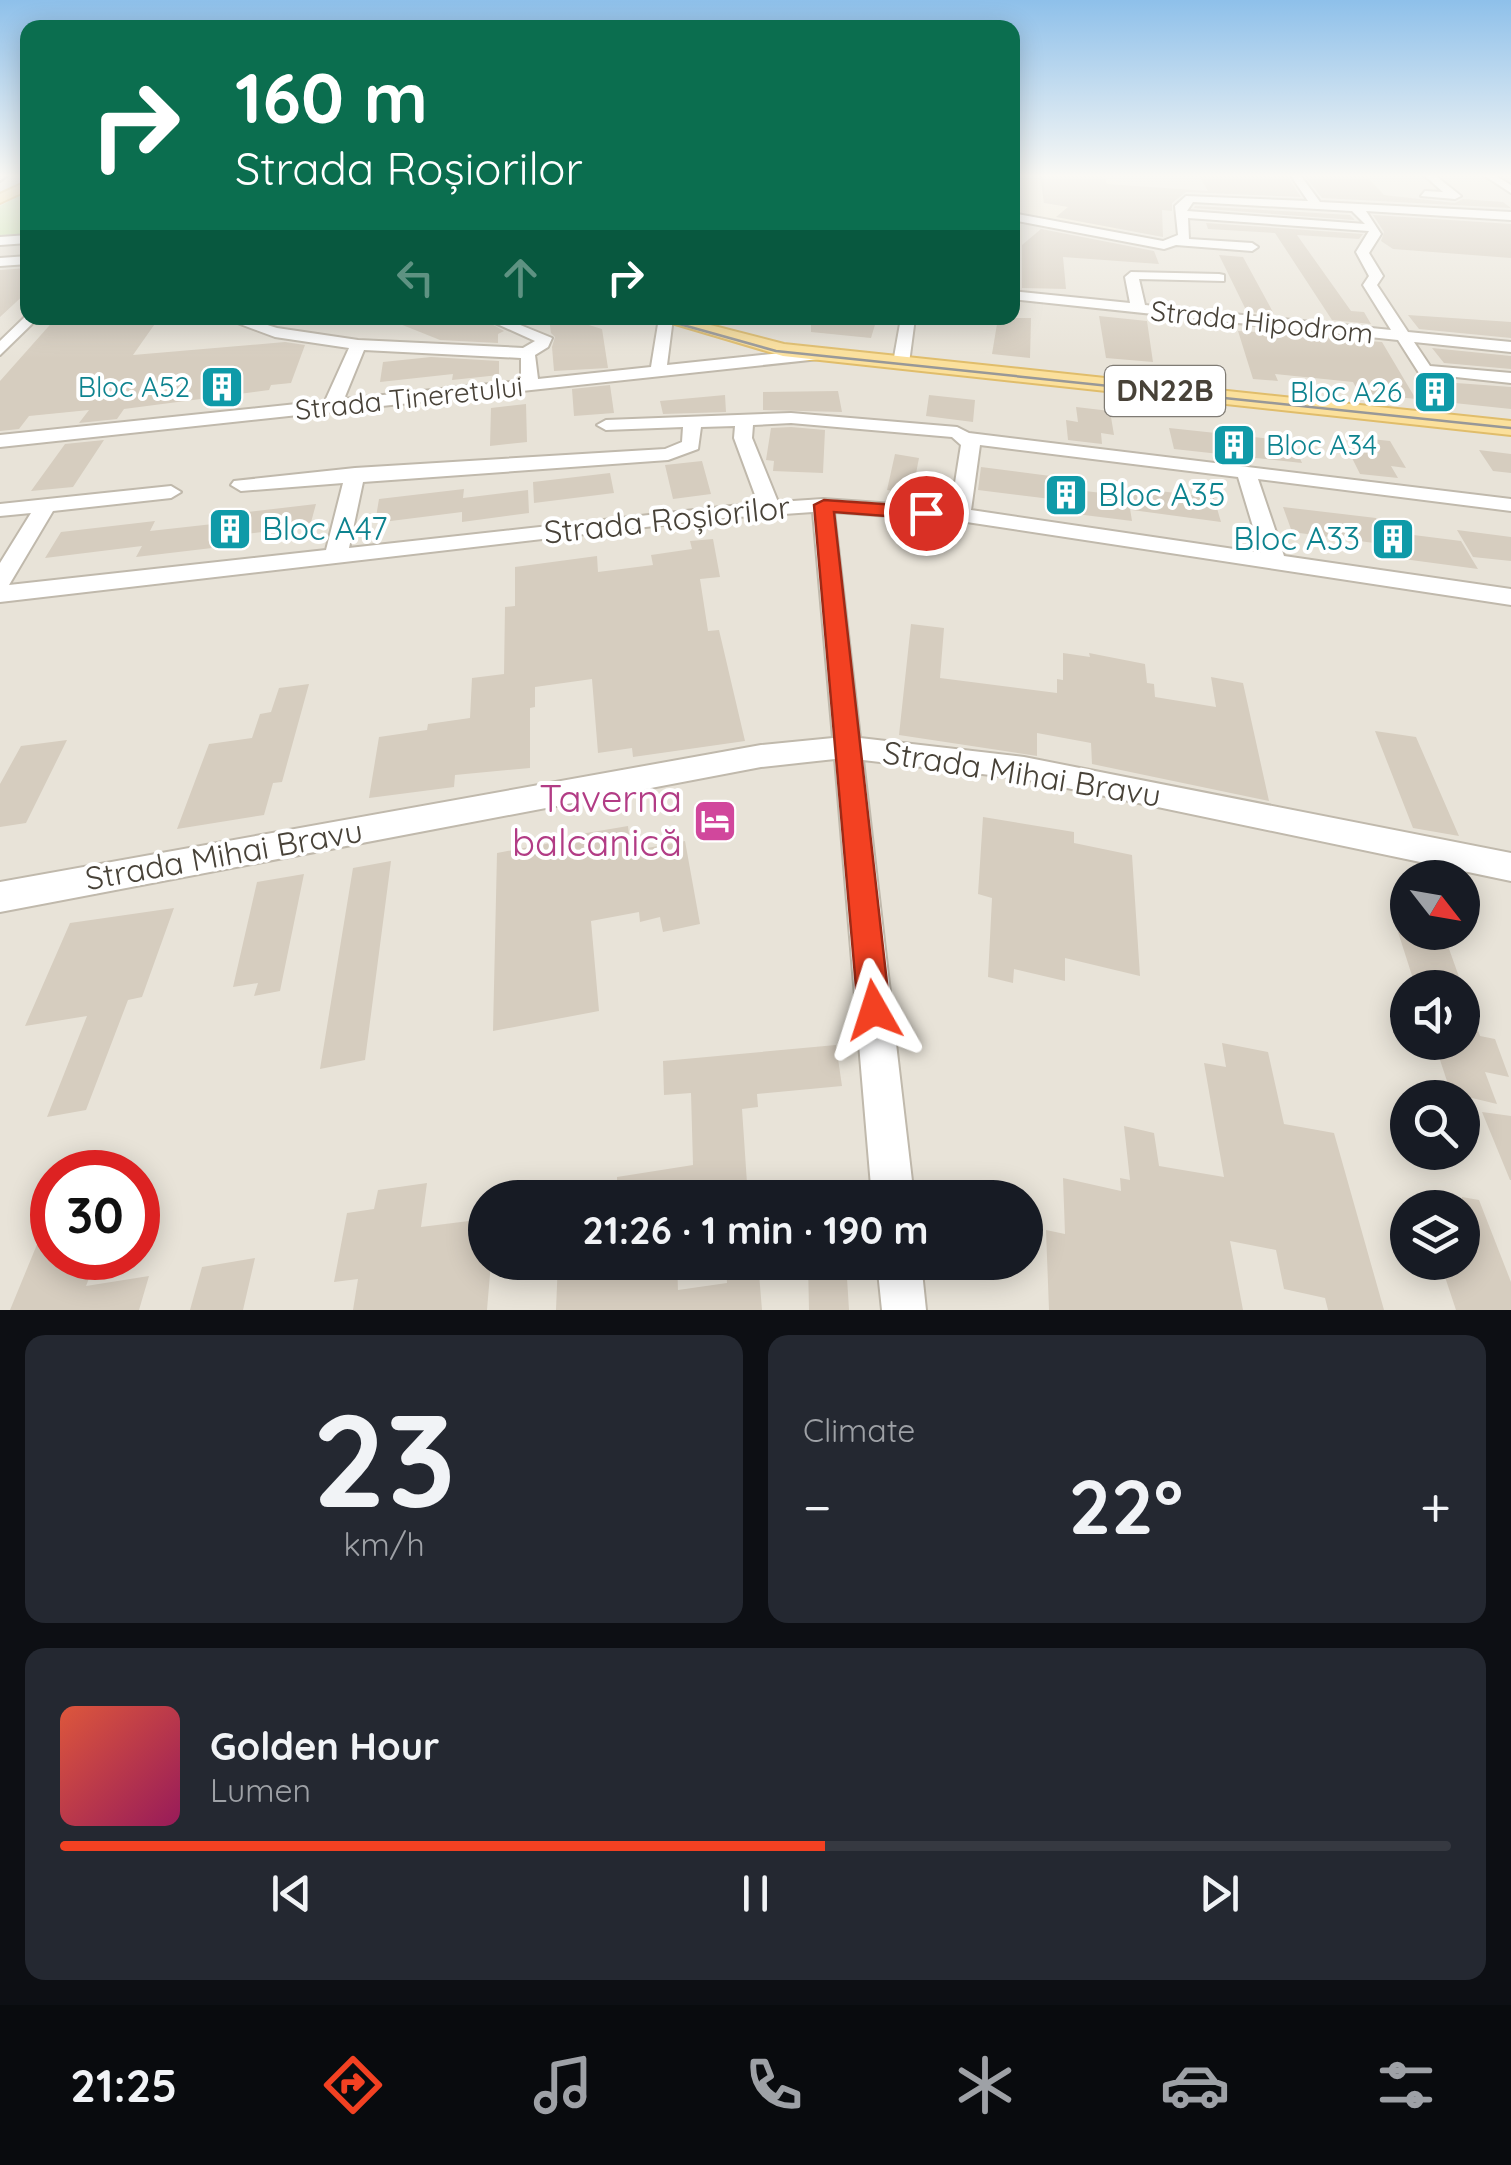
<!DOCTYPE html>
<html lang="en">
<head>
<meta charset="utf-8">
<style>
  body { margin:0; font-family:Quicksand,sans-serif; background:#242831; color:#f1f3f6; height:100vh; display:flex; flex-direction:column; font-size:38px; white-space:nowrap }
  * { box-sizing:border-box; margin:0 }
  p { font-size:32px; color:#9ea1a6 }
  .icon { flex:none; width:55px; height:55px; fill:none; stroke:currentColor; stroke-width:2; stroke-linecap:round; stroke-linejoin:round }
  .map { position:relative; height:1310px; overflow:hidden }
  .panel { display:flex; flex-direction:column; gap:25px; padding:25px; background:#0d0f14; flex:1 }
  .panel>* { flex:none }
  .guide { position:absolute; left:20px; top:20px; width:1000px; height:305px; border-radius:20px; box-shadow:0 5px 25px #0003; background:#0b6e4f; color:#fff; overflow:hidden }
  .needle { width:65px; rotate:121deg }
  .fabs { position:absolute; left:1390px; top:860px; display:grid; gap:20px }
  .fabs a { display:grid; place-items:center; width:90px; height:90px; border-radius:50%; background:#171b24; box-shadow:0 5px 25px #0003; font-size:50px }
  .speed { position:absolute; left:30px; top:1150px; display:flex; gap:20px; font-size:50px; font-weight:700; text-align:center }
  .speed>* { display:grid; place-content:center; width:130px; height:130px; border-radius:50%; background:#171b24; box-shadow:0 5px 25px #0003; line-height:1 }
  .speed .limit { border:15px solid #d22; background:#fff; color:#111 }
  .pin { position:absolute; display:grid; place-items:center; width:85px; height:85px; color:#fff; margin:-42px; border:5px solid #fff; border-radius:50%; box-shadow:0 2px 10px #0007 }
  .me { position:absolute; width:110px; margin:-55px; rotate:354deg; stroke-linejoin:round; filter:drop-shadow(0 0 8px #0008) }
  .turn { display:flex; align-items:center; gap:35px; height:210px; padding:0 50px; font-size:45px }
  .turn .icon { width:130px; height:130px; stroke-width:2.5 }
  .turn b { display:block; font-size:70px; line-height:85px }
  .lanes { display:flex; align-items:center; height:95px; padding:0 50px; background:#0003; justify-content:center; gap:50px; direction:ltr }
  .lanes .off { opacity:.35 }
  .big { font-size:75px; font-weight:700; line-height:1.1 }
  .panel .widget { flex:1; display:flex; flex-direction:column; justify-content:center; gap:15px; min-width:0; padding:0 35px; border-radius:20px; background:#242831 }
  .panel .dial { align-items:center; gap:0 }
  .dial b { font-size:130px; line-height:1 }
  .song { display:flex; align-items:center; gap:30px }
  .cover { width:120px; height:120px; border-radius:15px; background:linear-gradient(135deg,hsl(10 70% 55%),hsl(330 70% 35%)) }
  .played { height:10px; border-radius:5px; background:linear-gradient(90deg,#f34122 55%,#363941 55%) }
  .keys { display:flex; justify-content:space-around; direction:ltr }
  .heat { display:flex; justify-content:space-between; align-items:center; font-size:55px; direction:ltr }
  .panel .tiles { flex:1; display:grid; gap:25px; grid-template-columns:1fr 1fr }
  .widget:last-child { grid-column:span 2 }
  .trip { position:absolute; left:468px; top:1180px; width:575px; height:100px; border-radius:50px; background:#171b24; box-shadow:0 5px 25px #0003; font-weight:700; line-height:100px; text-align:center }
  .tabs { display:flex; height:160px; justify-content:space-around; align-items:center; background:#090b0e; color:#9ea1a6 }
  .tabs .icon { width:70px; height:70px }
  .tabs .selected { color:#f34122 }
  .tabs b { font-size:45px; color:#f1f3f6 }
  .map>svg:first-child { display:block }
  .residential { fill:#e8e3d8; fill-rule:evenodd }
  .education { fill:#ede6d4 }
  .green { fill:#d0e7b4 }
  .building { fill:#d6cdbf }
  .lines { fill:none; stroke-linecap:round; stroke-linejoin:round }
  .minor-casing { stroke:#c0b9ac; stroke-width:4 }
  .major-casing { stroke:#e0bd6b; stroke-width:4 }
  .minor { fill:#fff; fill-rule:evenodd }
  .major { fill:#fbe09c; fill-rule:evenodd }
  .tram { stroke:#989898; stroke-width:2.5 }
  .route { fill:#f34122; stroke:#9e2a16; stroke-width:2.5 }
  .labels { text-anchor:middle; stroke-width:8; stroke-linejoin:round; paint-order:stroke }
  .far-street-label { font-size:28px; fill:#484238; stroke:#fff }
  .far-culture-label { font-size:28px; fill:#0d838f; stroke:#fff; text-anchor:end }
  .shield { fill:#fff; stroke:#7f7b74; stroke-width:2.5 }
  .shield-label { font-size:30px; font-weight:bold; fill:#484238 }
  .culture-label { font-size:32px; fill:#0d838f; stroke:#fff; text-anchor:start }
  .street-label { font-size:32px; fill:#484238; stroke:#fff }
  .near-hotel-label { font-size:38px; fill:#b23c85; stroke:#fff; text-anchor:end }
</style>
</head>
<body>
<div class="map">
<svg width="1511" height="1310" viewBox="0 0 1511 1310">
  <rect width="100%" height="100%" fill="#f4f1e9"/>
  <path class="residential" d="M0,176H27L28,318H1012L1013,176H1511V1310H0ZM1408,878H1462V932H1408ZM1408,988H1462V1042H1408ZM1408,1098H1462V1152H1408ZM52,1172H138V1258H52ZM485,1198H1025V1262H485ZM1408,1208H1462V1262H1408Z"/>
  <path class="education" d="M1012,176H1117L1125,208L1115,232L1013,211Z"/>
  <path class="green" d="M27,192V234L0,235V206Z"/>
  <path class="building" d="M1040,176H1104L1107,184L1208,191L1199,176H1287L1301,197L1186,192L1172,203V211L1162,210L1163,237L1056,217L1068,207L1044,203Z
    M1305,176H1366L1384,195L1455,203L1463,199L1503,202L1511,208L1322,198Z
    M1195,206L1350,215L1355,220L1194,208Z
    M1373,215L1511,224V258L1393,249L1381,241L1384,232Z
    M1206,223L1363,234L1359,239L1297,235L1351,311L1364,312L1371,324L1332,320L1275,233L1208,229Z
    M1041,229L1154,251L1159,264L1063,257L1066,289L1022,288V245Z
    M1219,255L1243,257L1274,314L1247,312Z
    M28,268V291L0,317V270Z
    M1408,315L1511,322V338L1419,329Z
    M1099,316L1147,321L1153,362L1106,358Z
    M56,318H159L133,355L285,342L305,345L291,383L271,385L269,390L124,409L117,419L79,423L89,410L29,416L19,429L0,431V381Z
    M385,318H481L504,331L498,334V343L440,340Z
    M549,318H566L602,329L608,368L554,371L552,347L555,337L551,333Z
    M811,318H877L871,338L811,332Z
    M998,318H1031L1030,358L992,354Z
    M1255,329L1283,332L1285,335L1382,342L1414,396L1415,380L1511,387V409L1359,393L1353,382L1275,374L1278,381L1253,379L1238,331L1257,332Z
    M1432,348L1511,356V369L1444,363Z
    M431,357L499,361V375L452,380L453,374L380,382L383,362Z
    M610,385L614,413L574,416L572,389Z
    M838,391L842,412L763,410V392Z
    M725,395L726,412L663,414L660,401Z
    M929,395L975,400L973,422L926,416Z
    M526,404L527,442L490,446L491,408Z
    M1076,407L1110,411L1114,435L1101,433L1102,444L1068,440L1066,420L1078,422Z
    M791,427L825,430L823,473L773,471L774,461L766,460L771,428Z
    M1169,428L1292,441L1302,463L1174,449Z
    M1352,437L1390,441L1406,468L1391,466L1398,478L1360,474L1349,452L1361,453Z
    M104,440L73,487L31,491L65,444Z
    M1479,450L1511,454V473L1493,471Z
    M895,454L919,458L912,494L887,490Z
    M702,461L711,494L673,499L665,465Z
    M981,467L1058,477L1059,500L978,490Z
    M610,473L614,493L534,503L533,482Z
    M1129,487L1214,498L1221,522L1132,510Z
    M1059,488L1128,496L1132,521L1060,512Z
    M464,489L463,498L528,490L529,513L462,522V512L375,523L379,499Z
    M316,504L310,526L222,537L231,514Z
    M1283,507L1376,518L1389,545L1292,532Z
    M155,521L150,531L222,523L212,548L136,557L142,546L45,558L61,532Z
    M1457,530L1511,537V561L1473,557Z
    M1382,531L1461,541L1478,569L1396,558Z
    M713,539L720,577L700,579L708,631L719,630L745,741L633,757L632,748L598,753L592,679L535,687V707L530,708V768L455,775L454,787L369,798L379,737L427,730L428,724L470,718L472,678L504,674L505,607L515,606V567L597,556L598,572L653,565L651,555L692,549L690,541Z
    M911,624L944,628L940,678L1057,693V679L1063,680V653L1090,657L1089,653L1145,664L1147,683L1154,684L1155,697L1216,707L1211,677L1243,683L1269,801L1092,764L1091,743L1037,733V756L899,735Z
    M309,684L282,782L273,783L264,815L177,829L209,744L252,738L260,714L271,712L279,688Z
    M1375,731L1416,737L1459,836L1413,828Z
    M67,740L26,823L0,827V784L21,746Z
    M983,817L1074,832V843L1132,855L1140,976L1065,958V981L1014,969L1013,983L988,977L992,898L978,894Z
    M628,826L631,851L685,841L700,924L663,932L660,917L640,922L639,912L591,921L599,1011L493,1031L497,853L551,843V839Z
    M391,861L365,1060L320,1069L353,868Z
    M304,874L280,991L254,996L258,983L233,987L257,882Z
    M174,908L142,997L128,1000L86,1110L47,1117L87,1016L25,1026L70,923Z
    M1398,932H1443L1463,988H1416Z
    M1465,993L1480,1036L1495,1039L1509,1077L1485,1072L1497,1104L1451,1093L1434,1042H1462Z
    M1222,1043L1268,1052L1284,1124L1334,1133L1384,1310H1328L1325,1298L1284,1289L1276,1250L1230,1241L1243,1310H1049L1046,1230L1065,1234L1063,1178L1121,1191L1120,1178L1130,1180L1124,1126L1154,1133L1159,1166L1224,1177L1204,1063L1226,1067Z
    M836,1045L842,1086L757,1094L758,1107L742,1109L748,1198H617V1177L693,1165L691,1093L664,1095L663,1061Z
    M1482,1112L1511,1116V1180H1510Z
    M427,1183L421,1227L485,1219V1262H491L487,1310H353L358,1279L334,1282L347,1213L374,1209L378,1190Z
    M1462,1197L1479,1200L1511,1282V1310H1456L1440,1262H1462Z
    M52,1208V1258H97L86,1286L149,1276L139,1310H10Z
    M255,1258L243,1310H190L202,1267Z
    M558,1262H677L678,1290L727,1283L726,1262H758L762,1310H556Z
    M808,1262H846L849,1310H809Z"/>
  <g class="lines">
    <g class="minor-casing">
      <path id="minor" d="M1291,176H1301L1320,202L1511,212V220L1366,211L1381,234L1369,253L1383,276L1377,285L1408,332L1511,342V352L1414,342L1430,366L1511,373V383L1419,373L1398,340L1012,299V291L1130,303L1125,277L1131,272L1219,274L1224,275V281L1139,279L1145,305L1391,330L1363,285L1369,276L1356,252L1369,231L1188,218L1189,239L1252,243L1258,247L1252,251L1176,245L1164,249L1012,220V213L1163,241L1178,235L1175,206L1186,196L1308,201ZM1193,202L1352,211L1365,224L1187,211Z
        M1425,176H1436L1461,196L1455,199L1421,196L1425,191L1443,192Z
        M1485,176H1496L1511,185V193Z
        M28,235V243L0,245V237Z
        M28,256V264L0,266V258Z
        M28,314L38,318L0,355V341Z
        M224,318H245L277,328L358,340L523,348L535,341L484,318H503L552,338L548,347L535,355L538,379L651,367L659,318H673L667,365L819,349L827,354L819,359L0,447V435L325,401L349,348L275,337ZM364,350L521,358V381L344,399Z
        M901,318H915L909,363L901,368L893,363Z
        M791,413L957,427L969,433L1511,499V511L1258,479L1284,556L1511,589V605L960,521L834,512L860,738L1024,757L1511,853V881L1024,779L863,760L914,1198H872L835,759L761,767L0,912V882L761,745L833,738L813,512L723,518L0,602V563L31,513L0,516V504L171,486L181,492L171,498L53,511L9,585L326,550L343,483L241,491L231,485L234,481L355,468L665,449L682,442L683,427L606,430L597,425L606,420ZM791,423L952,437L961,445L951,508L823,499L778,502L752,438L753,425ZM735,426L734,438L758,503L349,548L363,482L668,460L698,449L701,427ZM980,445L1238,477L1261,553L971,510Z
        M877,1262H921L926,1310H882Z"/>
    </g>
    <g class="major-casing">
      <path id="major" d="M28,181V190L0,203V194Z
        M655,318H683L784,344L1511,421V435L783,356Z"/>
    </g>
    <use href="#minor" class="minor"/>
    <use href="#major" class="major"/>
    <path class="tram" d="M0,182L8,176
      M658,318L776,351L1511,428"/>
  </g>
  <linearGradient id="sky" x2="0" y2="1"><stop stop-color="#8ec0ea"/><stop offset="0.49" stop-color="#faf9f5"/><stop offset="1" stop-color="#faf9f5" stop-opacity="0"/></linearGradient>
  <rect width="1511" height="359" fill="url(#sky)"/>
  <path class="route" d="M824,500L926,507L935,513L926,519L834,512L890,1010L885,1021L874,1026L862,1021L858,1010L814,505Z"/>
  <defs>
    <g id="building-square" transform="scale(2.25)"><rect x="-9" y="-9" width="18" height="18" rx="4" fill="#0f9aa8" stroke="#fff"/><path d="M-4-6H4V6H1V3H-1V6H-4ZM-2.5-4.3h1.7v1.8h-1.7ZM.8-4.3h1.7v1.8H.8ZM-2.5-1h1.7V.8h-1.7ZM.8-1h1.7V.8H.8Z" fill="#fff"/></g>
    <g id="hotel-square" transform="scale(2.25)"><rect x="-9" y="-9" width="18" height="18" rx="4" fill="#d1479c" stroke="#fff"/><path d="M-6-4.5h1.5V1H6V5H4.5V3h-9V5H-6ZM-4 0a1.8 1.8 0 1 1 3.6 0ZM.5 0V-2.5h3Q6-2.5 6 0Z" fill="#fff"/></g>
  </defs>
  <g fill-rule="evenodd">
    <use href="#building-square" x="222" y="387"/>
    <use href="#building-square" x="1435" y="392"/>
    <use href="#building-square" x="1234" y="445"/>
    <use href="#building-square" x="1066" y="495"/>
    <use href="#building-square" x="230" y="529"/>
    <use href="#building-square" x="1393" y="539"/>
    <use href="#hotel-square" x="715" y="821"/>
  </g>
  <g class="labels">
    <g class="far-street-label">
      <text transform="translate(1262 322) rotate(6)" y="10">Strada Hipodrom</text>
      <text transform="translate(409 398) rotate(-6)" y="10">Strada Tineretului</text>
    </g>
    <g class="far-culture-label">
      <text x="190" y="397">Bloc A52</text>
      <text x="1402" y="402">Bloc A26</text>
      <text x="1266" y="455" text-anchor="start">Bloc A34</text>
    </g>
    <rect class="shield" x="1105" y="366" width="120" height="50" rx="8"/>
    <g class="shield-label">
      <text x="1165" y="401">DN22B</text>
    </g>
    <g class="culture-label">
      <text x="1098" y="506">Bloc A35</text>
      <text x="262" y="540">Bloc A47</text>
      <text x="1360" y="550" text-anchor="end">Bloc A33</text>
    </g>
    <g class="street-label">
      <text transform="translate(667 520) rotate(-6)" y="11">Strada Roșiorilor</text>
      <text transform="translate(1022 774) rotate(9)" y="11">Strada Mihai Bravu</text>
      <text transform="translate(224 855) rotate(-10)" y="11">Strada Mihai Bravu</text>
    </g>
    <g class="near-hotel-label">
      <text x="682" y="812">Taverna<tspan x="682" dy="44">balcanică</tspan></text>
    </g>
  </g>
</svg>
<div class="fabs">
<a><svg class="needle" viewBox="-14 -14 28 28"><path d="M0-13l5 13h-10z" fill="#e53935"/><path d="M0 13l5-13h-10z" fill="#9ea1a6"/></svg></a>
<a><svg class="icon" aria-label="sound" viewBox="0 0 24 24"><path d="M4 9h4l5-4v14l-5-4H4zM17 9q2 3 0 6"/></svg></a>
<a><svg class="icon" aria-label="search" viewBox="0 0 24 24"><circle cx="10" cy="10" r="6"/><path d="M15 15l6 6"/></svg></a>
<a><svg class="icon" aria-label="layers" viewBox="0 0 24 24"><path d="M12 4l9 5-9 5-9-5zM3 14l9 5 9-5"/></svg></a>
</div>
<div class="speed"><div class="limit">30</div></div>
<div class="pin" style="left:926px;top:513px;background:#d93025"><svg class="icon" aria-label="arrive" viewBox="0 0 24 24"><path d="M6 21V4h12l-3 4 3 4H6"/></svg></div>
<svg class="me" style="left:874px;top:1010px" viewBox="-20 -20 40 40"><path d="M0-17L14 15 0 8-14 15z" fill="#f34122" stroke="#fff" stroke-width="4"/></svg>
<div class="trip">21:26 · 1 min · 190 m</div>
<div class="guide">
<div class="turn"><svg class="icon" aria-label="right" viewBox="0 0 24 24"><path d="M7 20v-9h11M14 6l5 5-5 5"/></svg><div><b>160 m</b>Strada Roșiorilor</div></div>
<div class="lanes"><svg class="icon off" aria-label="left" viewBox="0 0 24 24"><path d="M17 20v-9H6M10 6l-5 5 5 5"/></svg><svg class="icon off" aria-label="ahead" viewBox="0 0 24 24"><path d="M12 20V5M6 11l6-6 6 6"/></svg><svg class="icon" aria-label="right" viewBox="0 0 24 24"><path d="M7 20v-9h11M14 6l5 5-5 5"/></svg></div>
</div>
</div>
<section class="panel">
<div class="tiles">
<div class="widget dial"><b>23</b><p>km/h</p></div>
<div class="widget"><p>Climate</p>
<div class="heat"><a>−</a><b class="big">22°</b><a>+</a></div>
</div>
<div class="widget">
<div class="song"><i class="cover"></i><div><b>Golden Hour</b><p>Lumen</p></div></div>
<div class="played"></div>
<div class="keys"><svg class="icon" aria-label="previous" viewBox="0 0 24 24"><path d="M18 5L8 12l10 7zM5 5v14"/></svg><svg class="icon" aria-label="pause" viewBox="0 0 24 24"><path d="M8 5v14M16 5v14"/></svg><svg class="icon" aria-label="next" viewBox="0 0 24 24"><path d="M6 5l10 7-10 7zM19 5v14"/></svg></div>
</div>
</div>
</section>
<nav class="tabs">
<b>21:25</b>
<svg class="icon selected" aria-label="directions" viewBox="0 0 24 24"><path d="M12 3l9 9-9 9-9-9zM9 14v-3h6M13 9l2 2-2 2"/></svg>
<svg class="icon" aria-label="music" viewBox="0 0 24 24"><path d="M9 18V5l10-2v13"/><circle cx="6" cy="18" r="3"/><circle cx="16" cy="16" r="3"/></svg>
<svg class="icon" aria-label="phone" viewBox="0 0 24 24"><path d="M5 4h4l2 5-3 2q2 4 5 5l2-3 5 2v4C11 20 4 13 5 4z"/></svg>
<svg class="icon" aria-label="climate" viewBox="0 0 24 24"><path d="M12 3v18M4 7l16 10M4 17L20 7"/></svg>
<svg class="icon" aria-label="car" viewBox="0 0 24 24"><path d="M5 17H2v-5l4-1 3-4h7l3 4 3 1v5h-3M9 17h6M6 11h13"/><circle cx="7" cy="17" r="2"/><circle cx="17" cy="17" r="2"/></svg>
<svg class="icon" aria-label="filters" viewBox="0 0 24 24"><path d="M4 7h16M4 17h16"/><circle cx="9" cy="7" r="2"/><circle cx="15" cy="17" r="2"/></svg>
</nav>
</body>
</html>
